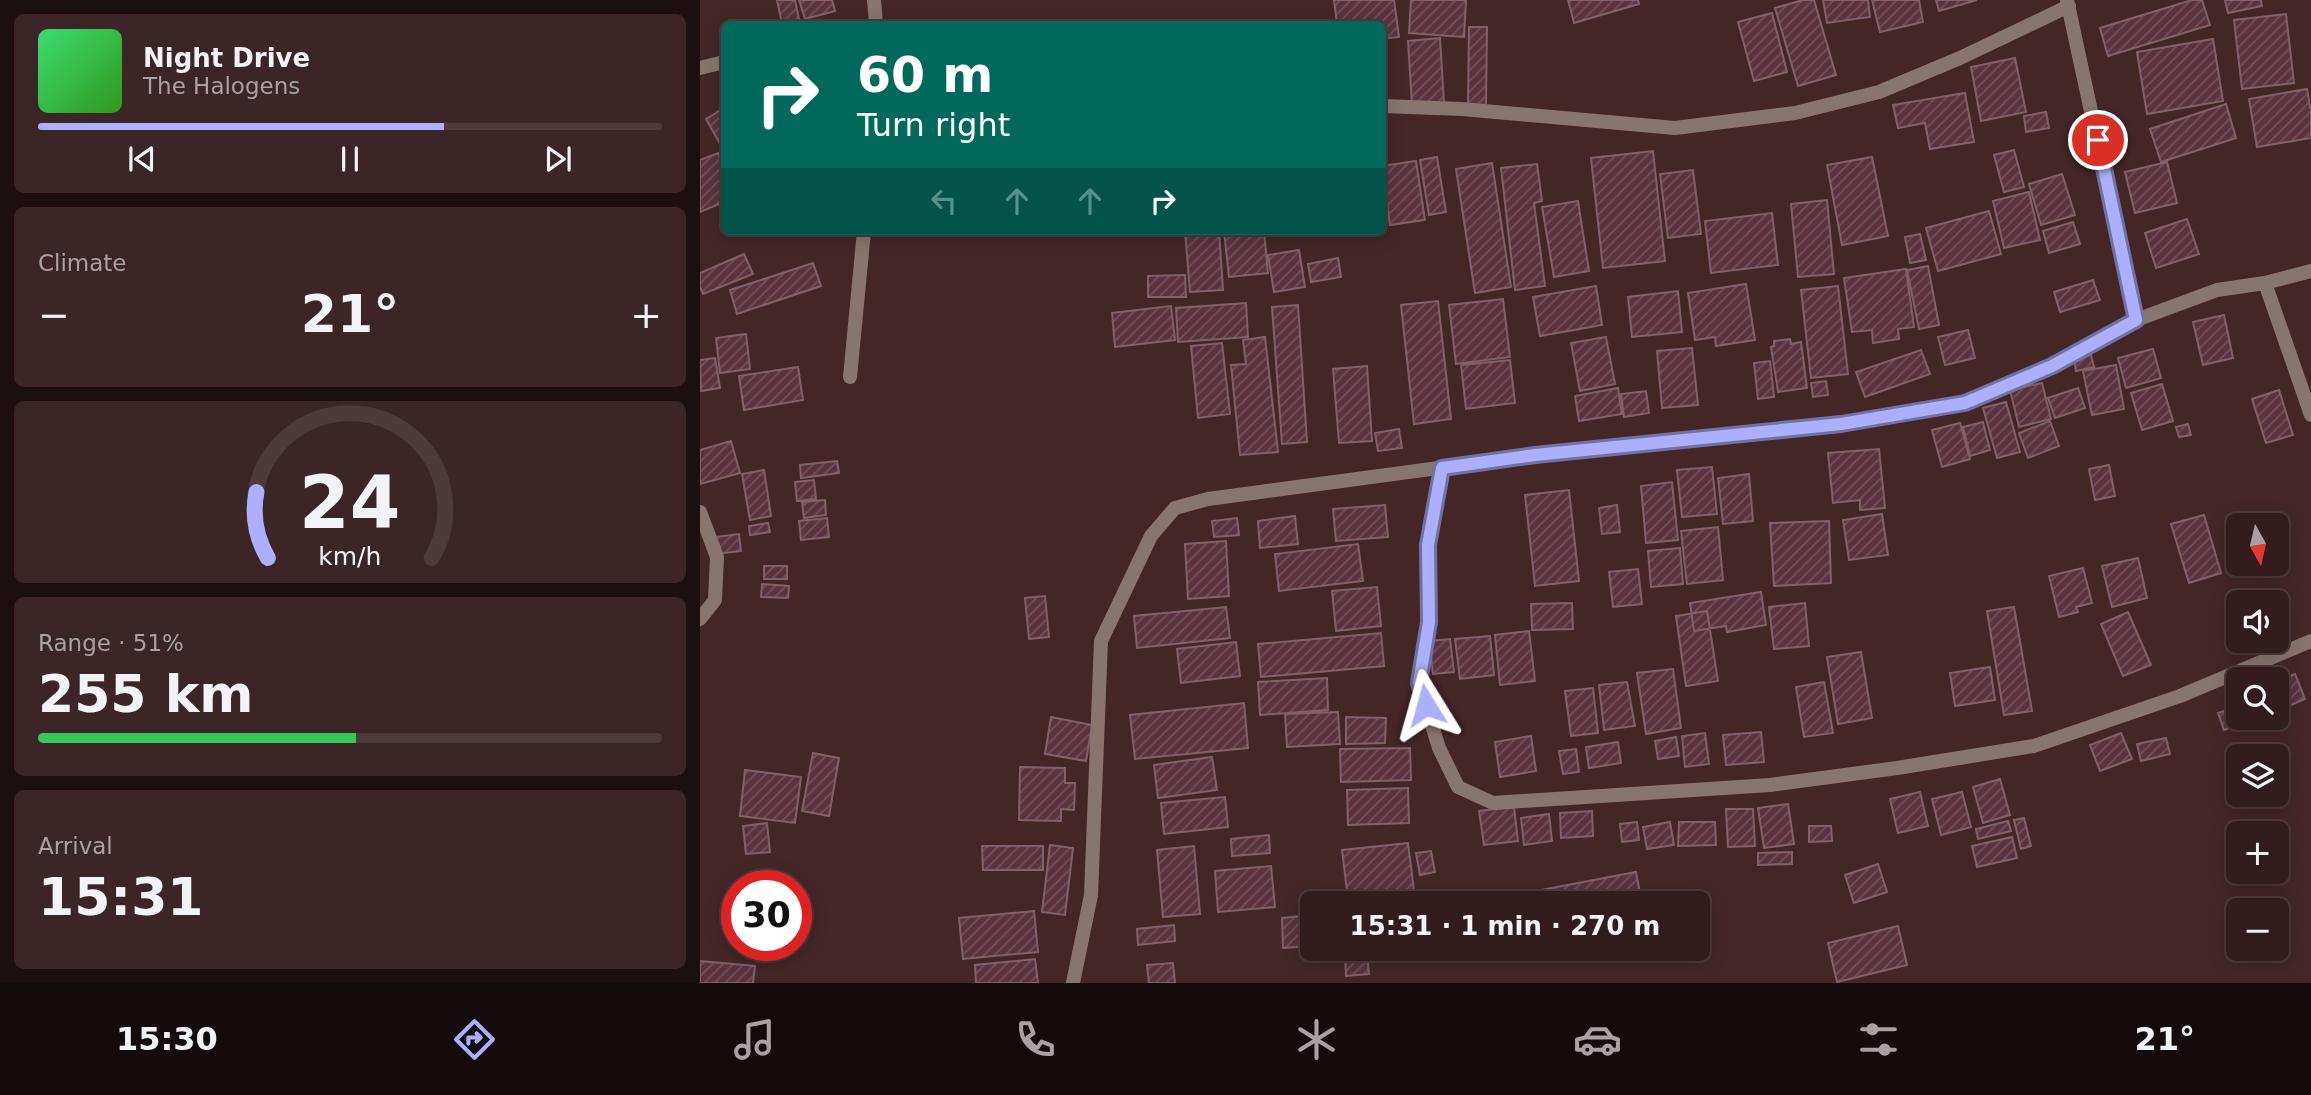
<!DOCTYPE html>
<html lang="en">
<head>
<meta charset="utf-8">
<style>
  body { margin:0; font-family:"DejaVu Sans",sans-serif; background:#3b2526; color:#f1f3f6; height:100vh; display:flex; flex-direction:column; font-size:26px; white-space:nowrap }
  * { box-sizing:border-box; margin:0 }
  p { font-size:23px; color:#a9a1a4 }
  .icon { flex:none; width:38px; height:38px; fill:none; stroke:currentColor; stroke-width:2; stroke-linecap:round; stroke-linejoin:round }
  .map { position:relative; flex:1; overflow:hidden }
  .side { display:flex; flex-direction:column; gap:14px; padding:14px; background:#1c0f10; width:700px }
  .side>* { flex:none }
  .banner { position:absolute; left:21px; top:21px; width:665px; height:214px; border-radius:10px; box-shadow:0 4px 18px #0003,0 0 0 2px #4e3a3b; background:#00695c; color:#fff; overflow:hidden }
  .needle { width:46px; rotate:172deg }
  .controls { position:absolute; left:1526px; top:513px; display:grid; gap:14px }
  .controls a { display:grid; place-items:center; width:63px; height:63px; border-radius:10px; background:#331c1d; box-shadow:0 4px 18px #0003,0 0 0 2px #4e3a3b; font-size:35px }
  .speed { position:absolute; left:21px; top:870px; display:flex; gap:14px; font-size:35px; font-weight:700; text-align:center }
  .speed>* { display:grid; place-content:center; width:91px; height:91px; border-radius:50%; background:#331c1d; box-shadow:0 4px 18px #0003,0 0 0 2px #4e3a3b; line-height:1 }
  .speed .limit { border:10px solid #d22; background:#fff; color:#111 }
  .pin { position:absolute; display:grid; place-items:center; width:60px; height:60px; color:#fff; margin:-30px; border:4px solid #fff; border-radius:50%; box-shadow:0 2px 7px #0007 }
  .me { position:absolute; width:77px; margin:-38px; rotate:352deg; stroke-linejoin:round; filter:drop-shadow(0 0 5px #0008) }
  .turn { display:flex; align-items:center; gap:24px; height:147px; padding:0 21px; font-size:32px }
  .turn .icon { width:91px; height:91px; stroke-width:2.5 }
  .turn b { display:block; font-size:49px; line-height:60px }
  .lanes { display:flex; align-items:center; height:66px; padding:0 21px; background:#0003; justify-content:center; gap:35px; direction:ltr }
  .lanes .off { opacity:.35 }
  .big { font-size:52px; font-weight:700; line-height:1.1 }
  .side .widget { flex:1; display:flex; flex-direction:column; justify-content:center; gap:10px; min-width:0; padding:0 24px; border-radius:10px; background:#3b2526 }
  .side .dial { align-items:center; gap:0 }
  .dial svg { height:182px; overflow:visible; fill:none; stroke:#4e3a3b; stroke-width:7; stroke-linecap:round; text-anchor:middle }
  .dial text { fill:#f1f3f6; stroke:none }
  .song { display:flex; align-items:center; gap:21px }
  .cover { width:84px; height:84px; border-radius:10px; background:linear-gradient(135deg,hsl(140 70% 55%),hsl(110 70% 35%)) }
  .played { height:7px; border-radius:4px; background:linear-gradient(90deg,#acaffb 65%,#4e3a3b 65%) }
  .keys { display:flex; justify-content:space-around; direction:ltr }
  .heat { display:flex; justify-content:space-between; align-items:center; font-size:38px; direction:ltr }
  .charge { height:10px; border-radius:5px; background:linear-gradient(90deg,#34c759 51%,#4e3a3b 0) }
  .trip { position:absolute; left:600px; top:891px; width:410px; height:70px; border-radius:10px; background:#331c1d; box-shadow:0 4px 18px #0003,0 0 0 2px #4e3a3b; font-weight:700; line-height:70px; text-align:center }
  .tab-bar { display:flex; height:112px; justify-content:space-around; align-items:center; background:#140b0c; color:#a9a1a4 }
  .tab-bar .icon { width:49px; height:49px }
  .tab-bar .current { color:#acaffb }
  .tab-bar b { font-size:32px; color:#f1f3f6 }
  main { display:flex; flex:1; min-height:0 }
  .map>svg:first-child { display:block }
  .building { fill:url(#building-hatch); stroke:#81606a; stroke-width:2 }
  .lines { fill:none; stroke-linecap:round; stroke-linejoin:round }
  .minor { stroke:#89756f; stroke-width:14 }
  .route-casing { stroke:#7072a3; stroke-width:18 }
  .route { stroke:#acaffb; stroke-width:12 }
</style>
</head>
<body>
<main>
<section class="side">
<div class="widget">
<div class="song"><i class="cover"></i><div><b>Night Drive</b><p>The Halogens</p></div></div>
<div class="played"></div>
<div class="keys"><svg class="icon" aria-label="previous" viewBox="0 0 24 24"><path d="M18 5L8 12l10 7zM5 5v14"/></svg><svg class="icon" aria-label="pause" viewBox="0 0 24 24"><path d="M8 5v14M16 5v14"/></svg><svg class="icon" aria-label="next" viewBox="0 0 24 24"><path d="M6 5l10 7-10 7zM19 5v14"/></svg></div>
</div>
<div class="widget"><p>Climate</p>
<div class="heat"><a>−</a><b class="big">21°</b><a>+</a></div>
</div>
<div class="widget dial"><svg viewBox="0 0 100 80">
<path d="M14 69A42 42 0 1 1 86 69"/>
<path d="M14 69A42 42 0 0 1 9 40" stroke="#acaffb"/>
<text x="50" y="56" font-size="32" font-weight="700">24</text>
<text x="50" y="72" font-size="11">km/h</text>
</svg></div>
<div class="widget"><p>Range · 51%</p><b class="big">255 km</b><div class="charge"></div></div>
<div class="widget"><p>Arrival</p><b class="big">15:31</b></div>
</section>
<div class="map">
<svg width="1611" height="983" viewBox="0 0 1611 983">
  <defs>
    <pattern id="building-hatch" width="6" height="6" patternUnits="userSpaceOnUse" patternTransform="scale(1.75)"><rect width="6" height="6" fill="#5a333f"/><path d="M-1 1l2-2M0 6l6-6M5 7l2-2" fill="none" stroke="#72505a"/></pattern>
  </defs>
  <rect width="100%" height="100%" fill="#442627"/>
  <path class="building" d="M77,0H95L100,24H82Z
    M99,0H132L135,11L105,19Z
    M634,0H694L699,37L682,39V24H637Z
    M711,0H766L764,37L709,33Z
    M868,0H938L939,4L874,23Z
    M1103,0H1114L1136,75L1098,86L1075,8Z
    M1123,0H1168L1170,17L1127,23Z
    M1172,0H1219L1223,22L1180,32Z
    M1236,0H1277L1239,11Z
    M1492,0H1502L1510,25L1408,56L1400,28Z
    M1525,0H1561L1562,6L1528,13Z
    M1072,13L1087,72L1054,81L1038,22Z
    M1586,14L1594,83L1542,89L1534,20Z
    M769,27H787L786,105H768Z
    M740,38L744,103L712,105L708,41Z
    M1513,39L1523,101L1447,114L1437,52Z
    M1315,58L1326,112L1281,121L1271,67Z
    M1607,89L1611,112V138L1557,147L1549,99Z
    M1265,93L1274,142L1230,149L1225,123L1198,128L1193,105Z
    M1526,104L1536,138L1461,162L1450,129Z
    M24,108V151L6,119Z
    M1346,112L1349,128L1326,132L1324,116Z
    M1314,150L1324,187L1304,192L1294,155Z
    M953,151L965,261L903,268L891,158Z
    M18,153L24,169V202L0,212V160Z
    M737,157L746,212L729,215L720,160Z
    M1172,157L1188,236L1142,245L1127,165Z
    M716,161L725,220L690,225L682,166Z
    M1467,162L1477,203L1435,213L1425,172Z
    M792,163L811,287L775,293L756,169Z
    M837,164L842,201L834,203L845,286L815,290L801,168Z
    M993,170L1001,234L968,238L960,174Z
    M1362,174L1375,215L1341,225L1329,184Z
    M1329,192L1340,240L1304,248L1293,201Z
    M1127,200L1134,274L1098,277L1091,204Z
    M878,201L889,271L854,277L842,207Z
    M1289,211L1301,254L1238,271L1226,228Z
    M1072,213L1078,265L1011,273L1005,221Z
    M1487,219L1499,254L1456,268L1445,233Z
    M1373,222L1380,244L1349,253L1343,231Z
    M485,231H519L523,290L490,292Z
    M524,231H564L568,273L529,277Z
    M1220,234L1226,260L1210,263L1205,237Z
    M599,250L605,287L574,292L568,255Z
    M44,254L53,274L3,294L0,286V273Z
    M638,258L641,277L611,282L608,264Z
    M113,263L121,286L37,314L30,290Z
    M1228,266L1239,325L1219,329L1207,270Z
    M1206,269L1214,327L1198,329L1199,339L1173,343L1172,330L1152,332L1144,278Z
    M485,275L486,297H448V276Z
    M1393,280L1400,300L1360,312L1354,292Z
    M1046,284L1055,340L1016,346L1015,337L995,340L988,293Z
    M896,286L902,325L840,336L833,297Z
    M1138,286L1148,374L1111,378L1101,290Z
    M978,291L982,332L932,337L928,297Z
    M803,299L810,357L756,364L749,305Z
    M738,301L751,419L714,424L701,305Z
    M546,303L548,337L478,342L476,308Z
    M598,305L607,442L582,444L572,307Z
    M471,306L475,340L415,347L412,313Z
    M1524,315L1533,358L1503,365L1493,322Z
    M1268,330L1275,358L1245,365L1238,337Z
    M46,334L50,369L20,373L16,338Z
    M565,337L578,452L540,455L531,365L546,364L543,340Z
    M906,337L915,384L880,391L871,343Z
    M1090,339L1091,344L1101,342L1107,388L1078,392L1071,347L1074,346V341Z
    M522,343L530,414L498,418L491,346Z
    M992,348L998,405L962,408L957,351Z
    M1453,349L1461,378L1426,388L1418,358Z
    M1221,350L1230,374L1165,397L1156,372Z
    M1391,355L1394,367L1376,371L1374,359Z
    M15,358L20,388L1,391L0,360Z
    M810,360L815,403L766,409L761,365Z
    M1070,361L1074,397L1058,399L1054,363Z
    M1416,365L1424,409L1392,415L1383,371Z
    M667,366L672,441L639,443L633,369Z
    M98,367L103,400L44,410L39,376Z
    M1126,381L1128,395L1113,397L1111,383Z
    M1342,383L1351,419L1319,427L1310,390Z
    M1462,384L1473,421L1442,430L1431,393Z
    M918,388L922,414L879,421L875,396Z
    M1378,388L1385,408L1355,418L1348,398Z
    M1579,390L1593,435L1566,443L1552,399Z
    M946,391L949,413L924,417L921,394Z
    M1306,402L1320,452L1297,458L1283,408Z
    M1350,421L1359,446L1328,458L1319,433Z
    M1283,422L1290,450L1270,456L1263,427Z
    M1260,423L1270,459L1242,467L1232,430Z
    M1488,424L1491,435L1479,437L1476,427Z
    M699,429L702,448L678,451L675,433Z
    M31,441L40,473L0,484V450Z
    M1179,449L1185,508L1160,510V500L1133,503L1128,453Z
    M137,461L139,473L101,478L100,465Z
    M1409,465L1415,496L1395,500L1389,469Z
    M1012,467L1017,514L982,517L977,470Z
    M64,470L71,516L50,520L42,474Z
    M1049,474L1053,521L1023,524L1018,478Z
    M114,480L116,499L97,501L95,482Z
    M972,482L978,540L946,543L941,486Z
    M869,490L879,581L835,586L825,495Z
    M125,500L126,515L104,518L102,502Z
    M685,505L688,537L636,541L633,509Z
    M917,505L920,532L902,534L899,508Z
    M1182,514L1188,555L1149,560L1143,520Z
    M1504,515L1521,573L1489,583L1471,524Z
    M595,516L598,544L560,548L558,521Z
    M127,518L129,537L101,540L99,521Z
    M537,518L539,535L514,537L512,521Z
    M1129,521L1131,583L1074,586L1070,523Z
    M68,523L70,532L50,535L49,526Z
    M1018,527L1023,580L987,584L981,531Z
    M39,534L41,551L17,554L15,537Z
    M526,541L529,596L488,599L485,544Z
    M658,544L663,581L579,591L575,554Z
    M980,548L983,584L951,587L948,551Z
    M1438,558L1447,598L1412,607L1402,566Z
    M64,566H87V579H64Z
    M1383,568L1392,603L1376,607L1378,612L1359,617L1349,576Z
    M938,569L942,604L913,607L909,572Z
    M62,584L89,586L88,598L61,597Z
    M677,587L681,626L636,631L632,591Z
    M1061,592L1066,625L1027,632L1026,626L994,631L990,603Z
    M345,596L349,637L329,639L325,598Z
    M872,603L873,629L832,630L831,604Z
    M1105,603L1109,646L1074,649L1069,607Z
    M526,607L530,638L437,648L434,616Z
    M1314,607L1332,711L1304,715L1287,611Z
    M1007,611L1018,681L986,686L976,616Z
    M1428,612L1451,665L1423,676L1401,624Z
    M829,631L835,681L800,685L795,635Z
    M681,633L684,666L561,677L558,644Z
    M790,636L794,675L760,679L755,639Z
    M750,639L754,672L733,674L729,641Z
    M536,642L540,676L481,683L477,649Z
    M1161,652L1172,718L1138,724L1127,657Z
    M1290,667L1295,700L1255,706L1250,673Z
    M973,669L981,728L946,734L937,673Z
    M1595,674L1605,699L1577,711V681Z
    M627,678L628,710L560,715L558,682Z
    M927,682L935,726L904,730L899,685Z
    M1124,682L1133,733L1104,737L1096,687Z
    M893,688L898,733L871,736L865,691Z
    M544,703L548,748L435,759L430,715Z
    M1538,706V718H1559L1524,730L1518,713Z
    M638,712L640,744L587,747L585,714Z
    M351,717L392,725L386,761L345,754Z
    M646,717L686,718L685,743L646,744Z
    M1061,732L1064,762L1026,765L1023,735Z
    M1005,733L1009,764L985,767L982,736Z
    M1421,733L1432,759L1400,771L1390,745Z
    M831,736L836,771L800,777L795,742Z
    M976,737L979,756L958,759L955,741Z
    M1466,738L1470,754L1441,761L1437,744Z
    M918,742L921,763L889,768L886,747Z
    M710,748L711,780L641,782L640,749Z
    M876,749L879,772L863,774L859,751Z
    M113,753L139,758L129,816L102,811Z
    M512,757L517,790L458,798L454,765Z
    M320,767L365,768V783H375L374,810L361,809V821L319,820Z
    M45,770L101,777L95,823L40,816Z
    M1300,779L1310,815L1283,823L1273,787Z
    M708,788L709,823L648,825L647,790Z
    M1220,792L1228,826L1198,833L1190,799Z
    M1262,792L1271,827L1241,835L1232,799Z
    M525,797L528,827L464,834L461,803Z
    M1088,804L1094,844L1064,848L1058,808Z
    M814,807L818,841L784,845L779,811Z
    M1026,809H1053L1055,846L1028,847Z
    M892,811L893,836L861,838L860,813Z
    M849,814L852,841L824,845L821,818Z
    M1324,818L1331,846L1321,849L1314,820Z
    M1308,821L1311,831L1278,839L1276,829Z
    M937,822L939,840L922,842L920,824Z
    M970,822L974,845L947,849L943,827Z
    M979,822H1015L1016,845L978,846Z
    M67,823L70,852L46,854L43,826Z
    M1109,826H1131L1132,841L1109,842Z
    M569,835L570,853L532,856L531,839Z
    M1312,837L1317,858L1277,867L1272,846Z
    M708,843L714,891L648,899L642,850Z
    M350,845L373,848L365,915L342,912Z
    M282,846H343V870H283Z
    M494,846L500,914L463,917L457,850Z
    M731,851L735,872L720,875L716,853Z
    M1092,852V864L1058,865V853Z
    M1178,864L1187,892L1154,903L1145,875Z
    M571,866L575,907L518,912L515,871Z
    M936,872L942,903H827L825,893Z
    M334,911L338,952L263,959L259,918Z
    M612,915V946L583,948L582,918Z
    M474,925L475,941L438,945L437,929Z
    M1198,926L1207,965L1137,982L1128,943Z
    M667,954L669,974L646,976L645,956Z
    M335,959L338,983H276L275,965Z
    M0,961L55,966L53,983H0Z
    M473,963L475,983H449L447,965Z"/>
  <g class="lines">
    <path class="minor" d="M174,0L176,24
      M1367,0L1436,320
      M0,68L24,62
      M682,106L762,109L975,128L1095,113L1179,92L1260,58L1369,6
      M1565,283L1611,415
      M150,377L164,231
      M742,468L728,545L729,623L719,683L739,748L758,787L793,803L1070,785L1197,768L1334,746L1480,696L1611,641
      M0,512L17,557L15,600L0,619
      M373,983L391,895L401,641L451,536L475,508L508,499L835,455L1141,424L1265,403L1352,366L1436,320L1517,290L1565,283L1611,271"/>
  </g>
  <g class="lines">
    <g class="route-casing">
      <path id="route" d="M726,705L719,683L729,622L728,545L742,468L835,455L1141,424L1265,403L1352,366L1436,320L1398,140"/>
    </g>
    <use href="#route" class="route"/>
  </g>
</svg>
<div class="controls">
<a><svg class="needle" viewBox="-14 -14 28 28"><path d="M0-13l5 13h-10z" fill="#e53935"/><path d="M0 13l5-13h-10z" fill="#a9a1a4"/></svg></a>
<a><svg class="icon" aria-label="sound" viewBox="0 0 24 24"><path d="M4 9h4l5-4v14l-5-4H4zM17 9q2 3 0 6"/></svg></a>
<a><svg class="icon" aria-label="search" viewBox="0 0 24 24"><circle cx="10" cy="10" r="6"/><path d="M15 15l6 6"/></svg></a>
<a><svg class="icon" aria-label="layers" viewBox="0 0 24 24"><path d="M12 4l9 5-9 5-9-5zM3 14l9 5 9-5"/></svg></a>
<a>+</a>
<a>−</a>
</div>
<div class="speed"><div class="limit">30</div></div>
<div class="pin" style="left:1398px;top:140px;background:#d93025"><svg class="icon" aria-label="arrive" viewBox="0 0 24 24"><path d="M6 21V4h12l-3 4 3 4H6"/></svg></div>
<svg class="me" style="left:726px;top:705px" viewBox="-20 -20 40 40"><path d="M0-17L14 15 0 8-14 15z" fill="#acaffb" stroke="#fff" stroke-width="4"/></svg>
<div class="trip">15:31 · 1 min · 270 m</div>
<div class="banner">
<div class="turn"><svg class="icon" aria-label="right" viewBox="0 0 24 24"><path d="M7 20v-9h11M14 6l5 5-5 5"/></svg><div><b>60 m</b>Turn right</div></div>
<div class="lanes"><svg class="icon off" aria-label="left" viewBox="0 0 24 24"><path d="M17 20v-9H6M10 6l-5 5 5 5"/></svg><svg class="icon off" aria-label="ahead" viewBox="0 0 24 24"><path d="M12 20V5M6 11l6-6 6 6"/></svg><svg class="icon off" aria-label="ahead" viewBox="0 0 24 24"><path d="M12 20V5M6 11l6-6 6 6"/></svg><svg class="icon" aria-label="right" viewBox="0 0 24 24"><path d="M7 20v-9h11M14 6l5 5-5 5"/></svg></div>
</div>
</div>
</main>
<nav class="tab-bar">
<b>15:30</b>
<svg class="icon current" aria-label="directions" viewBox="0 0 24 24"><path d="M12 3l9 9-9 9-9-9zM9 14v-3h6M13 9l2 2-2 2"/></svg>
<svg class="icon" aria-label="music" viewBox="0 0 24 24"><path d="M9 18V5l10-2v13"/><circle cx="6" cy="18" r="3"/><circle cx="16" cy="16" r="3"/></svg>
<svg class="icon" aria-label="phone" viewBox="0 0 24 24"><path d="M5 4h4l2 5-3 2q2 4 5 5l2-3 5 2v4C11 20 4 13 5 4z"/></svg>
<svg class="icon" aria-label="climate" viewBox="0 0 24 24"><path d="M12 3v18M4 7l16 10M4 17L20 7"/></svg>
<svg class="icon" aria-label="car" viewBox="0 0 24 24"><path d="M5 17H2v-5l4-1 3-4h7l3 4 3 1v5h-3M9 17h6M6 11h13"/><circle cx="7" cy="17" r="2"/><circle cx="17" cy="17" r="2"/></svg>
<svg class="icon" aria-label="filters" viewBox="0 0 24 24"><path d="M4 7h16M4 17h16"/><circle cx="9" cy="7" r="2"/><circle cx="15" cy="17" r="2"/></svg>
<b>21°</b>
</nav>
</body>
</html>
